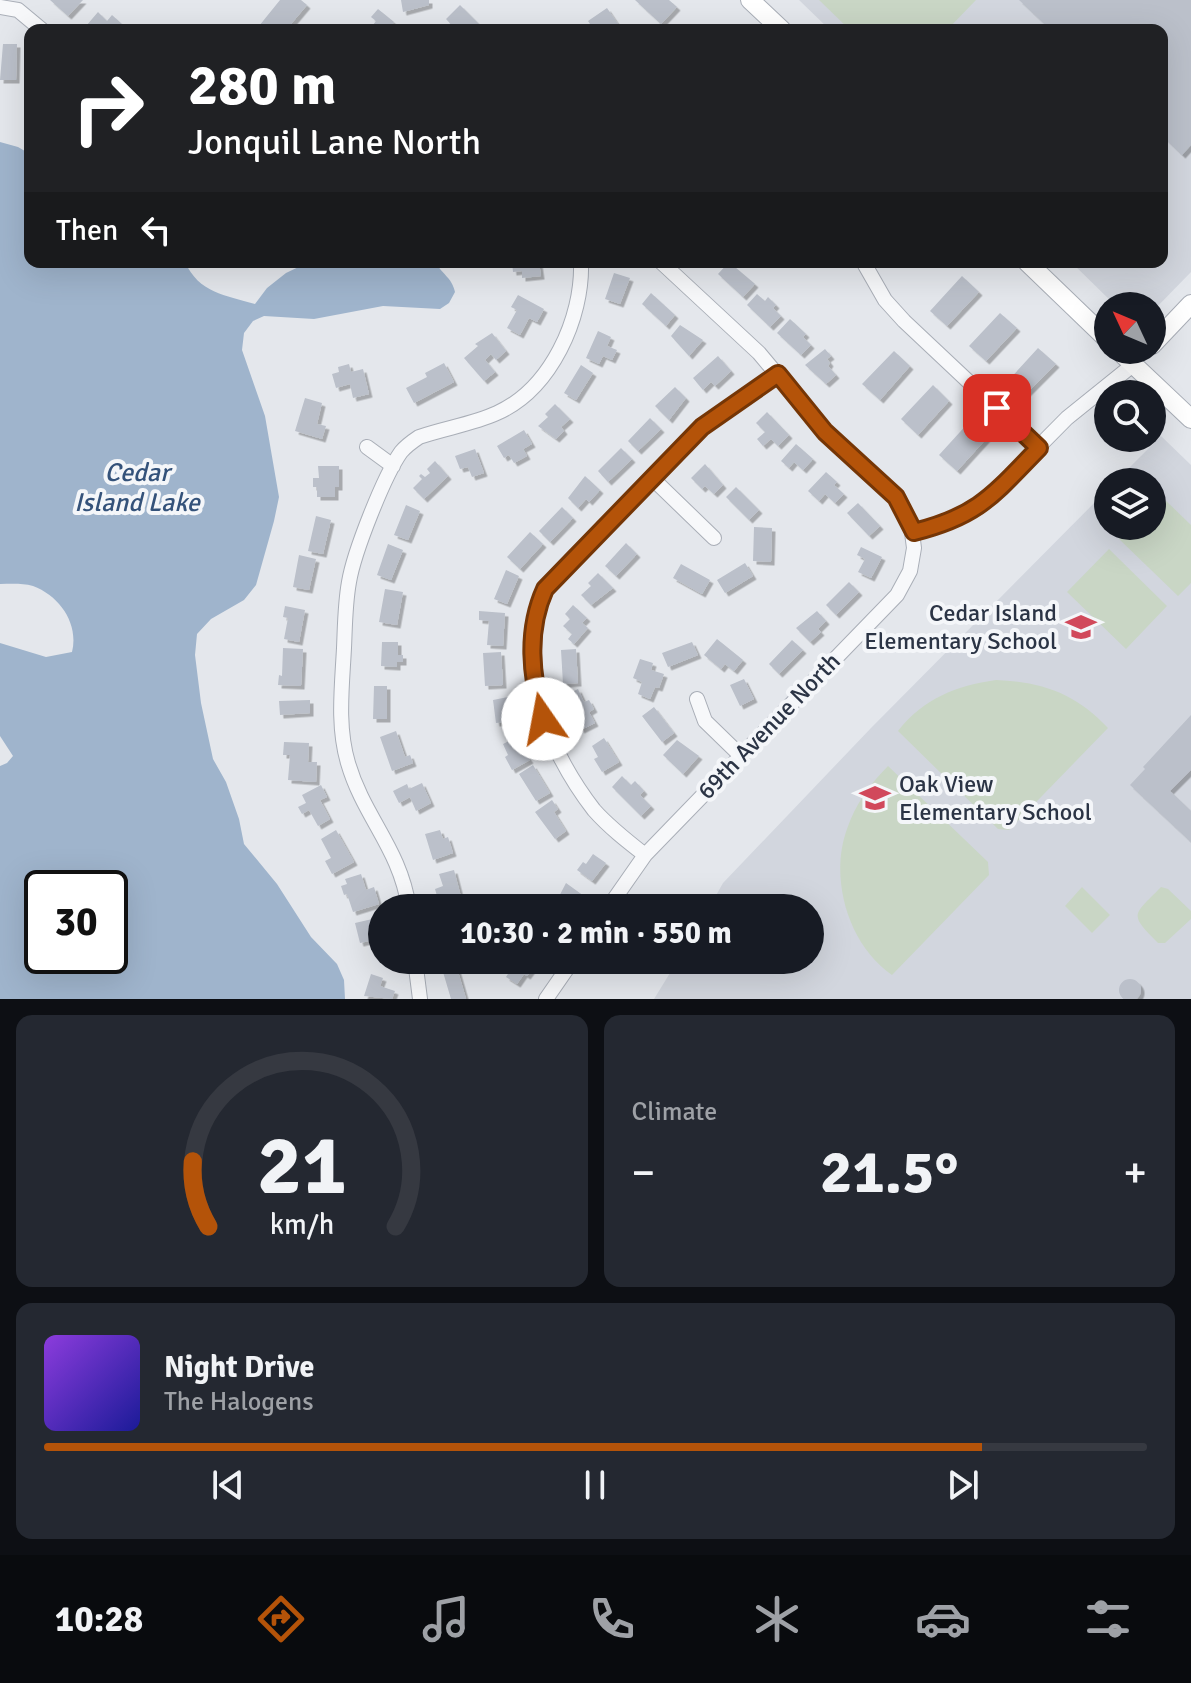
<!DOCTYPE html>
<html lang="en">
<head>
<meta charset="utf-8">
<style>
  body { margin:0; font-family:Signika,sans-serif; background:#242831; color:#f1f3f6; height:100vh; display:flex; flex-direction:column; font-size:30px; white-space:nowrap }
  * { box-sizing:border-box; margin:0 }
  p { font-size:26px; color:#9ea1a6 }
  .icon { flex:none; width:44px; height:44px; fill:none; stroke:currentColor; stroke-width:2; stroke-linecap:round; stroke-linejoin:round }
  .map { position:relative; height:999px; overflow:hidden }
  .drawer { display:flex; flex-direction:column; gap:16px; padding:16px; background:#0d0f14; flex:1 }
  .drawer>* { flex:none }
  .guide { position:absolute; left:24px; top:24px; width:1144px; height:244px; border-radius:16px; box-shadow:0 8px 32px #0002; background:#202124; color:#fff; overflow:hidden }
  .needle { width:52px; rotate:314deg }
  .controls { position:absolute; left:1094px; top:292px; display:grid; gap:16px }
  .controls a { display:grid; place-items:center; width:72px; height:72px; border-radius:50%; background:#171b24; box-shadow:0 8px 32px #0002; font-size:40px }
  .speed { position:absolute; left:24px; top:870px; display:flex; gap:16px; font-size:40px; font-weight:700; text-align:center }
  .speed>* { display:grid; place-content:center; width:104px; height:104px; border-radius:50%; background:#171b24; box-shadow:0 8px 32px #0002; line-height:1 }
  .speed .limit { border:4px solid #111; border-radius:12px; background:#fff; color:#111 }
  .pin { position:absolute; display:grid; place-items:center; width:68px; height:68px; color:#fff; margin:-34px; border-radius:16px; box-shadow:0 4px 12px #0006 }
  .me { position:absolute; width:88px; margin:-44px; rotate:348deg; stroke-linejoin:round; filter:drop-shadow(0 0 6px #0008) }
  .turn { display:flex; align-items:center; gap:28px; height:168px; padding:0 32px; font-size:36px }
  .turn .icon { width:104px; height:104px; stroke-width:2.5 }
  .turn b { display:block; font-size:56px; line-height:68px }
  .then { display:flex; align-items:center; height:76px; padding:0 32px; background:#0003; gap:16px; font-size:30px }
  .big { font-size:60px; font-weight:700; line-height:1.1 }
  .drawer .tile { flex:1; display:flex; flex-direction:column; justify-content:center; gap:12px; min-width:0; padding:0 28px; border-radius:16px; background:#242831 }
  .drawer .dial { align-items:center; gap:0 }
  .dial svg { height:208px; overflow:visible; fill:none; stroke:#363941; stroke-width:7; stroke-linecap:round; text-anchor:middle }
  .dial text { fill:#f1f3f6; stroke:none }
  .song { display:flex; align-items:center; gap:24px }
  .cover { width:96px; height:96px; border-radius:12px; background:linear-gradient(135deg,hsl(270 70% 55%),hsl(240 70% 35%)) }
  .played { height:8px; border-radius:4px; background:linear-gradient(90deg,#b45309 85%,#363941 85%) }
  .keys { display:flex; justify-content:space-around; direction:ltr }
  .heat { display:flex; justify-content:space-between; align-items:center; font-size:44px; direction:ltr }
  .drawer .tiles { flex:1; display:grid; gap:16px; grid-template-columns:1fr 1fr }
  .tile:last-child { grid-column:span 2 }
  .trip { position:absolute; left:368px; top:894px; width:456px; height:80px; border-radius:40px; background:#171b24; box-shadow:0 8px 32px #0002; font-weight:700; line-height:80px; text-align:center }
  .menu { display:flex; height:128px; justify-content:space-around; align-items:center; background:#090b0e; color:#9ea1a6 }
  .menu .icon { width:56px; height:56px }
  .menu .selected { color:#b45309 }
  .menu b { font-size:36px; color:#f1f3f6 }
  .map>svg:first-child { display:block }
  .built { fill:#d2d6de }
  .green { fill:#c9d6c5 }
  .water { fill:#9fb4cc; fill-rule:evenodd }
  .building { fill:#bbc0ca; filter:url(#shadow) }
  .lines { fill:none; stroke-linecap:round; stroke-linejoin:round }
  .street-casing { stroke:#a9aeb7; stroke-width:16 }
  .secondary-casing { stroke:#a9aeb7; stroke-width:20 }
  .street { stroke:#f7f8fa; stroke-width:14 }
  .secondary { stroke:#fff; stroke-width:18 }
  .route-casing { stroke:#753606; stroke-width:20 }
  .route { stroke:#b45309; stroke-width:14 }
  .labels { text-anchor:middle; stroke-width:8; stroke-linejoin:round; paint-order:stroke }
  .poi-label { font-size:24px; fill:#2b3445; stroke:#f4f6f9; text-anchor:end }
  .street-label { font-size:24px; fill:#2b3445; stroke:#f4f6f9 }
  .water-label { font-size:26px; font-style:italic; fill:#34527a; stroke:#f4f6f9 }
</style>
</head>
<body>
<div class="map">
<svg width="1191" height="999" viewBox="0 0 1191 999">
  <defs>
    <filter id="shadow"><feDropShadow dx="3.5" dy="3.5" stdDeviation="0" flood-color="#0004"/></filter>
  </defs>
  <rect width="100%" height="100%" fill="#e4e7ec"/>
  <path class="built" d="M799,0H1191V272L1152,312V306H1116L1071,262H1162V30H830Z
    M1161,436L1191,465V999H654L678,960H810V908H709L723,883L871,728L1108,489V526H1152V482H1115Z"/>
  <path class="green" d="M819,0H976L947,30H850Z
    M1161,496L1191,525V583L1178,596L1119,539L1132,526H1152V505Z
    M1109,549L1167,606L1126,649L1067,592Z
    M996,680C1043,682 1076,694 1108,728L1009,830L998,829L898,731C924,698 956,686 996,680Z
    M888,766L988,862L989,875L892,975C848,945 829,878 847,829C855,805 870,784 888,766Z
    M1082,887L1110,915L1092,933L1065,906Z
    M1161,887L1168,889L1191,911V919L1165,943H1158C1128,913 1133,916 1161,887Z"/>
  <path class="water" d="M0,142L18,147L30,154V262H185C199,293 225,295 255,304L267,288L286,273L309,262H436C441,274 452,277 455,292L449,303L440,309L383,306L314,319L264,316L253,321L244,333L242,350L265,416L279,497L274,521L256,585L244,600L211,619L197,634L195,655L201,703L213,759L226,782L239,819L244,844L277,884L311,937L337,964L344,980L345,999H0V766L7,763L13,756L0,736V643L46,657L72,652C79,624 60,596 33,586C22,583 11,584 0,584ZM42,888H110V956H42Z"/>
  <path class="building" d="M50,0H83L68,16Z
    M280,0H301L307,5L286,30H264L259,26Z
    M401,0H429V5L403,12Z
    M635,0H669L677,7L661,24Z
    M1019,0H1191V145L1182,155L1162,136V30H1051Z
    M460,5L485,30H456L446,19Z
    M607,8L622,30H594L588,21Z
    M378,9L394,22L388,30H369L376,21L371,17Z
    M98,12L107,21L112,15L123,25L119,30H91L86,26Z
    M3,44H17L16,80H0Z
    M512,262H539L541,276L522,278V271L513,272Z
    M729,262L755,284L743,297L718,274Z
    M614,273L630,278L620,304L605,299Z
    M962,276L979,292L947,326L930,311Z
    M651,293L675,315L666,326L642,304Z
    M757,294L765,301L768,297L776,305L773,308L781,316L770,327L747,305Z
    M518,295L544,309L537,322L529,318L520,335L507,328L517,310L511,307Z
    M1000,313L1017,328L986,361L969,346Z
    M790,319L806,334L803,337L811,345L801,355L777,333Z
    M680,325L703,340L689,356L671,336Z
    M598,331L611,337L607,346L617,350L612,360L603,356L599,364L586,358Z
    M492,333L506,351L496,360L491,354L485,360L495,372L484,381L464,358L478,346L475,344Z
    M1038,348L1056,364L1023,397L1007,382Z
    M825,349L831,356L827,359L830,363L828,366L836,375L826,384L805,365Z
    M894,351L910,366L880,400L862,384Z
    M718,356L731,371L715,386L711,382L703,390L693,378Z
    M444,363L454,382L414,403L406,388L427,377L425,373Z
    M349,364L351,372L363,369L369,394L353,398L350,384L336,388L332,374L339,372L338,367Z
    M581,365L593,373L576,400L564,393Z
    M933,385L949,401L918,435L901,419Z
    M675,387L686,398L669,420L655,406Z
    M305,398L322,403L317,424L326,426L322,439L295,431Z
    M555,404L570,419L561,427L564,431L556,439L538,426L548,417L545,414Z
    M767,412L789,435L778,446L771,439L763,446L757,439L765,432L756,423Z
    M650,418L661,429L638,451L628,441Z
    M970,421L987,438L957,471L939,455Z
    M524,430L532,444L523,449L527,456L514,463L509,455L504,458L497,446Z
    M796,444L813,459L803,470L794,462L789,468L781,461Z
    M621,448L632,459L608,482L598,471Z
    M475,449L484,473L472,477L468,467L460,469L455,456Z
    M435,461L448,476L424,499L413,488L422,479L419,476L421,474L425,477L430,473L427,469Z
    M705,464L723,485L714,494L705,486L702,489L691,478Z
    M318,466H339V487H335V497H317V487H313V478H319Z
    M826,472L837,482L834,485L844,494L835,503L825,494L819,501L808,491Z
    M585,476L600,490L589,502L586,499L578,508L568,498Z
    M736,487L759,510L749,520L726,497Z
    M858,503L880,526L869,536L847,513Z
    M406,505L420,511L408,540L394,535Z
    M562,507L573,518L550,542L539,531Z
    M316,516L331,520L323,554L308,551Z
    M754,527L772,528L771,562L753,561Z
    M530,532L543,544L520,569L507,557Z
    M626,543L637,554L616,576L605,566Z
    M388,544L403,550L391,580L377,575Z
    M861,547L882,557L871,578L858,572L865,559L857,555Z
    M299,555L316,559L309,590L293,587Z
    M745,563L753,576L725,593L717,580Z
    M681,564L710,580L702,594L673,578Z
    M506,570L519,576L507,604L494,599Z
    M598,573L613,588L591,605L581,595L591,586L588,583Z
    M849,582L859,592L836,615L826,605Z
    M385,589L403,592L397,625L379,622Z
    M573,605L587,618L582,623L588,628L574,644L568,639L572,634L563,626L570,619L565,614Z
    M285,606L305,610L299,642L284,639L288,618L283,617Z
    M479,611L505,613L503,646L487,645L489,621L479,620Z
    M817,611L826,621L818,629L821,632L810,642L796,628Z
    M717,639L743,660L734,671L725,664L721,669L704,655Z
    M792,640L803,650L779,674L769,664Z
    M382,642H398V655H403V662H397V667L381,666Z
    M692,642L698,655L668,667L662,653Z
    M283,648L303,649L301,686L278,685L279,675L282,676Z
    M576,649L578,683L563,684L561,650Z
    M501,652L503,685L485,686L483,653Z
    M640,659L653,663L651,670L664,674L659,688L655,687L650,699L638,694L642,682L633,678Z
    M744,679L754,699L740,706L730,685Z
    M374,686H387V719H373Z
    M578,689L584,702L589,700L594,709L589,712L595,723L581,730L564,696Z
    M508,697L512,721L496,723L493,700Z
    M310,700V713L280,715L279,701Z
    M654,707L674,733L662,742L642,716Z
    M1191,715V770L1170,791L1191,811V842L1130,785L1145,769L1143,767Z
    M396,731L405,757L410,755L413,763L392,771L380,737Z
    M515,738L530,760L512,770L505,757L508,755L503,744Z
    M604,738L619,762L602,772L594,759L598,757L592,746Z
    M677,740L699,756L683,774L663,755Z
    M284,742L309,743L308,762H317L316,782L288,780L290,755H283Z
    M533,765L550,793L536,801L519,774Z
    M622,776L631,785L635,781L644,791L640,795L651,806L641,816L612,787Z
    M422,783L431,803L416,811L410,797L399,803L393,791L407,784L409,789Z
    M321,785L327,797L320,800L330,819L318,826L309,810L302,814L298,807L306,803L302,795Z
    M552,800L558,809L554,812L566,831L555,839L535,812Z
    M336,830L354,862L332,874L325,861L331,858L321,839Z
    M440,830L443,839L448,837L453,853L433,860L425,834Z
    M593,854L606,863L592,881L577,870L583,862L586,864Z
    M454,870L461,897L439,903L435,889L443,886L439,874Z
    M361,874L366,890L374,887L379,904L353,912L347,894L344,895L341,886L347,884L345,879Z
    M566,883L584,896L575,908L571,905L570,908H553Z
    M381,917L382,938L360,943L355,923Z
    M514,960H530L536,964L527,976L524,974L517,984L506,977L513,966L511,965Z
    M457,968L466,999H451L443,972Z
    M371,974L383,978L380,986L395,991L392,999L364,996Z
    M1119 990a11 11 0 1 1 22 0a11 11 0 1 1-22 0Z"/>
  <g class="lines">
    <g class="street-casing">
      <path id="street" d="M0,7L18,10L42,30
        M865,265L885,300L904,321L1039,448
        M367,447L393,466
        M652,478L714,538
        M914,532L955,520L979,507L1067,418L1134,364
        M697,699L705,721L740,755
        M645,855C627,841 609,827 594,810C545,747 502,643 558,573L702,427L778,374
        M409,908C400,848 364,818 348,763C337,726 342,687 344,648C345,626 345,604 349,582C354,552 384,476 401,452C406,446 413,441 419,437C445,428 473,424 497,413C551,389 583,318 581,262
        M608,908L645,855L897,595L910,571L914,548L911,525L896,497L825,432L759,353L661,262
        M415,960L420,999
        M546,999L573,960"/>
    </g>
    <g class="secondary-casing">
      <path id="secondary" d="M750,0L782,30
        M1027,262L1108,340
        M1152,345L1191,304
        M1118,350L1191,419"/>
    </g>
    <use href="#street" class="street"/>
    <use href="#secondary" class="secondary"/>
  </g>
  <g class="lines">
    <g class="route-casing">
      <path id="route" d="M543,719C531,676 526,631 545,589L702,427L778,374L825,432L896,497L914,532C979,516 994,494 1039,448L997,408"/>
    </g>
    <use href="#route" class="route"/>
  </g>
  <defs>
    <g id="school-bare" transform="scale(2.4)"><path d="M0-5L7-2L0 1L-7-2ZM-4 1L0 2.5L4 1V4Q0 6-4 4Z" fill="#d1495b" stroke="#f4f6f9" stroke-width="2.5" paint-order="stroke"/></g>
  </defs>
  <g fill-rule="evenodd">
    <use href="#school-bare" x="1081" y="627"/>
    <use href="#school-bare" x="875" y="798"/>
  </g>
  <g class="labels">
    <g class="poi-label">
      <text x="1057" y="621">Cedar Island<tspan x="1057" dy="28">Elementary School</tspan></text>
      <text x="899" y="792" text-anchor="start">Oak View<tspan x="899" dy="28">Elementary School</tspan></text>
    </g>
    <g class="street-label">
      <text transform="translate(769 726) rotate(-46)" y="8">69th Avenue North</text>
    </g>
    <g class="water-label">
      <text x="137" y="481">Cedar<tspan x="137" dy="30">Island Lake</tspan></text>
    </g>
  </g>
</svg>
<div class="controls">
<a><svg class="needle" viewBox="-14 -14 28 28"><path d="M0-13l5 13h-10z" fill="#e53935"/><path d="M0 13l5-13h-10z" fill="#9ea1a6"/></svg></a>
<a><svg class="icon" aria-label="search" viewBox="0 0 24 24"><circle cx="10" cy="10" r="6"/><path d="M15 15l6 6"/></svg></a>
<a><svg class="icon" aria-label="layers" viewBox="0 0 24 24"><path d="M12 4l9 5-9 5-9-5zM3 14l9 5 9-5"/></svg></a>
</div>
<div class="speed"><div class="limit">30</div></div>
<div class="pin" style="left:997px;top:408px;background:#d93025"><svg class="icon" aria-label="arrive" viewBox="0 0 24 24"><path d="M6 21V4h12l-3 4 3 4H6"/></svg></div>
<svg class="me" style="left:543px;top:719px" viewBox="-20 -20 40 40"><circle r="19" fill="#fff"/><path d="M0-13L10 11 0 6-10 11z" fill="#b45309"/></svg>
<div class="trip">10:30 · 2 min · 550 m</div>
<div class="guide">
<div class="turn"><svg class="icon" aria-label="right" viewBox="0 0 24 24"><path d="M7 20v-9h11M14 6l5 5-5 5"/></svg><div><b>280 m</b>Jonquil Lane North</div></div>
<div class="then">Then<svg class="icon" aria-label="left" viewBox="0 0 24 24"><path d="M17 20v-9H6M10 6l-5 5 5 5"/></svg></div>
</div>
</div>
<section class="drawer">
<div class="tiles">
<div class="tile dial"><svg viewBox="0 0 100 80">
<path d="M14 69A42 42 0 1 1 86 69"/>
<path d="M14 69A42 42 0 0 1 8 44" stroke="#b45309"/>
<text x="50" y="56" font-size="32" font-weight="700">21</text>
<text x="50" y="72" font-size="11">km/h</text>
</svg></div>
<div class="tile"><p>Climate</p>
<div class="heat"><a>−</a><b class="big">21.5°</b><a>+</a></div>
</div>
<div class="tile">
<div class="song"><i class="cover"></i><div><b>Night Drive</b><p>The Halogens</p></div></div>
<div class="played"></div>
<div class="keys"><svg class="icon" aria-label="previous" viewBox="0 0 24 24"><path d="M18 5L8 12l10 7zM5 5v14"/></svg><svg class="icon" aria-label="pause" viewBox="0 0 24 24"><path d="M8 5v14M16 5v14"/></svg><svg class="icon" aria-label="next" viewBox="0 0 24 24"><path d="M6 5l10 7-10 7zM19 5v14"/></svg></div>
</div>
</div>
</section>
<nav class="menu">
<b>10:28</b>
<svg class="icon selected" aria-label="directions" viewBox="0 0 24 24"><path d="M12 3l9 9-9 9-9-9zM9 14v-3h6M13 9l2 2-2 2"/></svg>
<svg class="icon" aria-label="music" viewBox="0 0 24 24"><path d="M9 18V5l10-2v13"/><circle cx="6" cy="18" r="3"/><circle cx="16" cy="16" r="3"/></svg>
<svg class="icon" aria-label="phone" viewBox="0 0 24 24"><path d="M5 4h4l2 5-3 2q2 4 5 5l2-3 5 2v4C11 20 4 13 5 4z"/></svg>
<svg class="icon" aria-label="climate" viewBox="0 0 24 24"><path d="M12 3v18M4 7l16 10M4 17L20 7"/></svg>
<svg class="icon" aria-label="car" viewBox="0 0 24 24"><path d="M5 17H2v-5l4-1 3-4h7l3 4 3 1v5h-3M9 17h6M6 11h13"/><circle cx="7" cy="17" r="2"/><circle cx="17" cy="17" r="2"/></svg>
<svg class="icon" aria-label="filters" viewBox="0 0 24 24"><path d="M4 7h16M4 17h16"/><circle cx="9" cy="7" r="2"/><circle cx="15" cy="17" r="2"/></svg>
</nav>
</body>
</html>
